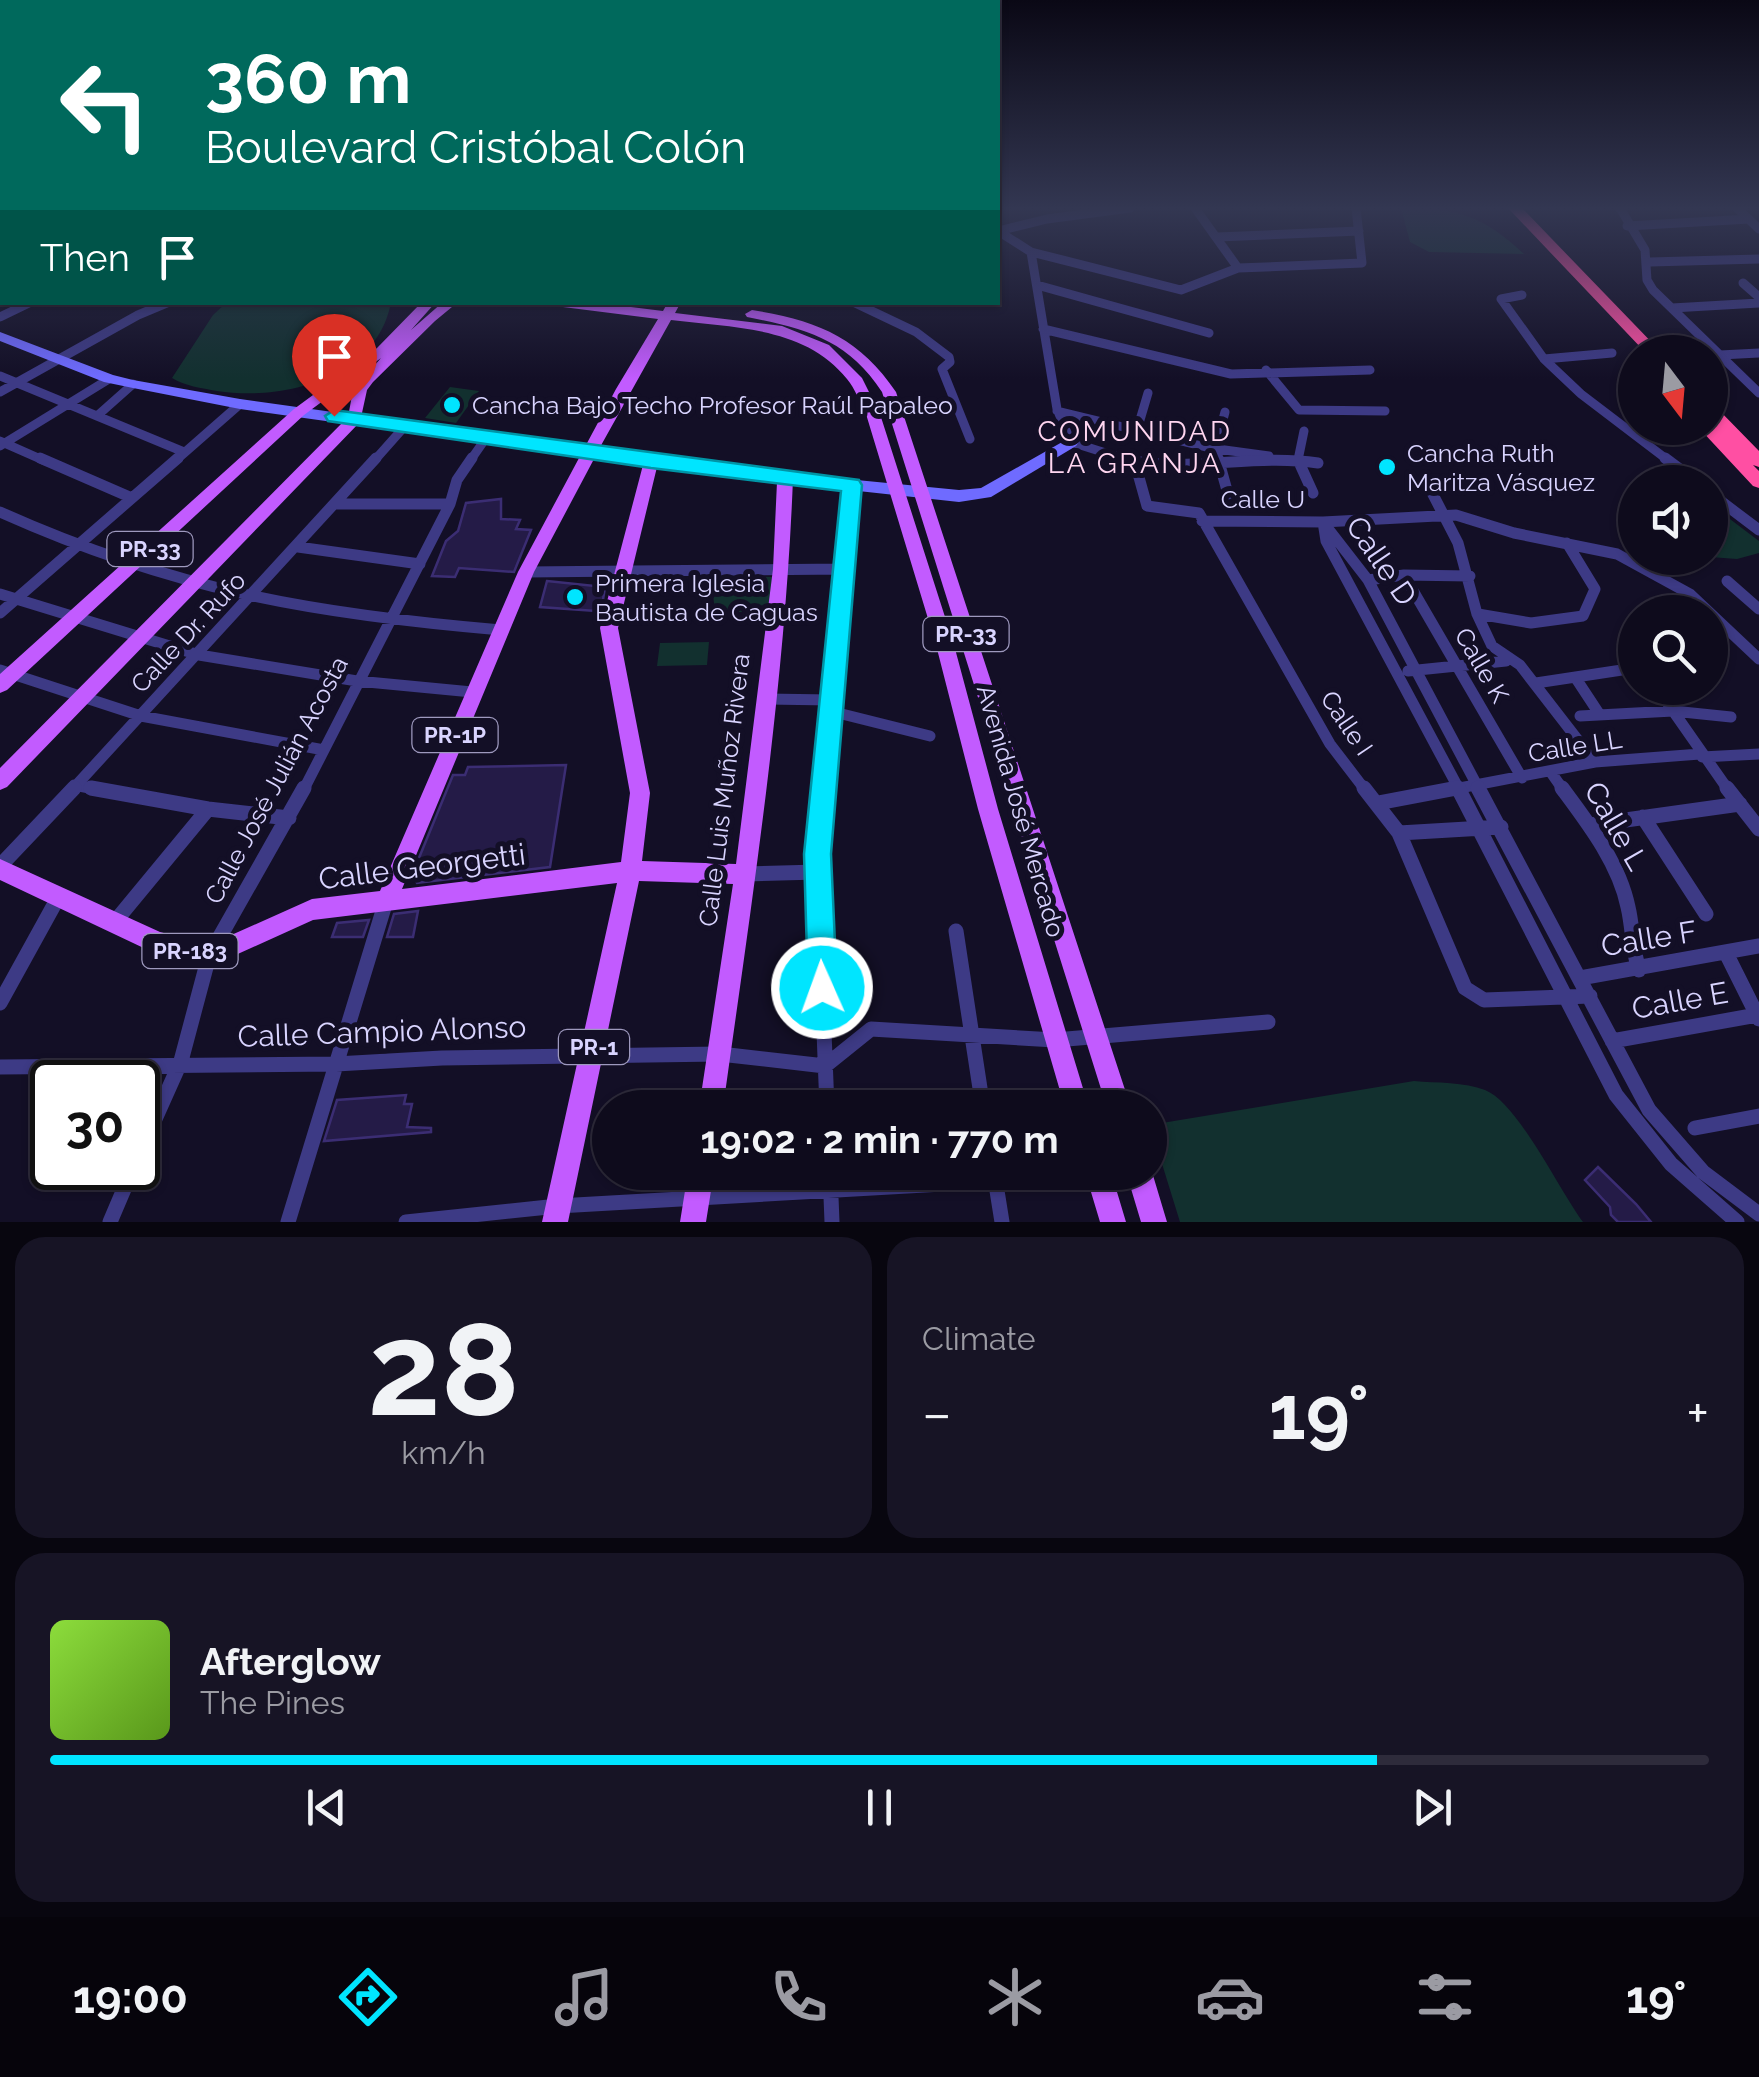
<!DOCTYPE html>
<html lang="en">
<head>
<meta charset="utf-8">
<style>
  body { margin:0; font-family:Raleway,sans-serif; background:#171425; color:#f1f3f6; height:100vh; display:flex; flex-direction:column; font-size:38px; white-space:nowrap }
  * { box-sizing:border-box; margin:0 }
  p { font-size:32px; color:#9b9ba3 }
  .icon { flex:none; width:55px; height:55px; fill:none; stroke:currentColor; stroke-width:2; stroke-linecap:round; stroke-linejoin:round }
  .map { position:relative; height:1222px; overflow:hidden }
  .side { display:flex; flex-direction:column; gap:15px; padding:15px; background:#08060f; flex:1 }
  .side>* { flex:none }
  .top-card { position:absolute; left:0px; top:0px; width:1000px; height:305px; box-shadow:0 2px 8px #0004,0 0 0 2px #2e2b3b; background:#00695c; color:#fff; overflow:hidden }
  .needle { width:65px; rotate:164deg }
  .buttons { position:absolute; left:1618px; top:335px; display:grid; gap:20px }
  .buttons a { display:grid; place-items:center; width:110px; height:110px; border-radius:50%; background:#0e0b1c; box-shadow:0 2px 8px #0004,0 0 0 2px #2e2b3b; font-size:50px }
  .speed { position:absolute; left:30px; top:1060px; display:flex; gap:20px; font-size:50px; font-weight:700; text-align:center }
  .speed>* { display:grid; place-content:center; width:130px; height:130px; border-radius:50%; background:#0e0b1c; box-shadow:0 2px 8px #0004,0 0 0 2px #2e2b3b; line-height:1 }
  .speed .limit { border:5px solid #111; border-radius:15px; background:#fff; color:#111 }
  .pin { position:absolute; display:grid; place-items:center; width:85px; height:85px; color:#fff; margin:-102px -42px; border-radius:50% 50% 50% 0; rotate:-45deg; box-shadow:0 0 10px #0007 }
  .pin .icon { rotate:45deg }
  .me { position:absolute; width:110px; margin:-55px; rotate:358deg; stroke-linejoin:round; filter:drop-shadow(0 0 8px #0008) }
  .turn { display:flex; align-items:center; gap:35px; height:210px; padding:0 40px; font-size:45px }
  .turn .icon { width:130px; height:130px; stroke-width:2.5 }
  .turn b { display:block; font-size:70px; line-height:85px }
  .then { display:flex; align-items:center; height:95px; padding:0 40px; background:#0003; gap:20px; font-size:38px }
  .big { font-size:75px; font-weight:700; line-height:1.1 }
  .side .tile { flex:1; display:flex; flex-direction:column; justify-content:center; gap:15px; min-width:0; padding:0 35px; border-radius:30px; background:#171425 }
  .side .dial { align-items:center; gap:0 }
  .dial b { font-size:130px; line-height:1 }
  .song { display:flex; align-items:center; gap:30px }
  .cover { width:120px; height:120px; border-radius:15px; background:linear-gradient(135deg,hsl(90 70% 55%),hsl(90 70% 35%)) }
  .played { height:10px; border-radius:5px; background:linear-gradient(90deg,#00e5ff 80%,#2e2b3b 80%) }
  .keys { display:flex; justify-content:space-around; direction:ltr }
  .heat { display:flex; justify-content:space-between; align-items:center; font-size:55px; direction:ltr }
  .side .tiles { flex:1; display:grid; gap:15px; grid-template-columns:1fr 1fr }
  .tile:last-child { grid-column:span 2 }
  .trip { position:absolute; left:592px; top:1090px; width:575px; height:100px; border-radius:50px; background:#0e0b1c; box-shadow:0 2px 8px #0004,0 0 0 2px #2e2b3b; font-weight:700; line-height:100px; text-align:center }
  .dock { display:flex; height:160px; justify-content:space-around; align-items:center; background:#06040b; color:#9b9ba3 }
  .dock .icon { width:70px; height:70px }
  .dock .selected { color:#00e5ff }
  .dock b { font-size:45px; color:#f1f3f6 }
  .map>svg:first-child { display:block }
  .green { fill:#12302f }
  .building { fill:#241b47; stroke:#3b2d73; stroke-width:2.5 }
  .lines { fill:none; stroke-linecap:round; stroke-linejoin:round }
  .street-far2 { stroke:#3d3a85; stroke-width:9 }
  .street-far1 { stroke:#3d3a85; stroke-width:11 }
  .street { stroke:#3d3a85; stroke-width:15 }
  .secondary { fill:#6f6bff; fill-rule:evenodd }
  .primary { fill:#c25bff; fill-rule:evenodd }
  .highway { fill:#ff4fa3; fill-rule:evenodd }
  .route { fill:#00e5ff; stroke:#0095a6; stroke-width:2.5 }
  .poi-dot { fill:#00e5ff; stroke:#130f26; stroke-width:4 }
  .labels { text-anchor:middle; stroke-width:10; stroke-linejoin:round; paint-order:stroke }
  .shield { fill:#130f26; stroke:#9e99be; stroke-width:2.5 }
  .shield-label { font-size:22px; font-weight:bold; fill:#d9d4ff }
  .poi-label { font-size:25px; fill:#d9d4ff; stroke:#130f26; text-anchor:start }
  .street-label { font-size:25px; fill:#d9d4ff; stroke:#130f26 }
  .neighbourhood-label { font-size:28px; letter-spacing:2.5px; fill:#ffd6f0; stroke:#130f26 }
  .near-street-label { font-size:30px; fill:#d9d4ff; stroke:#130f26 }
</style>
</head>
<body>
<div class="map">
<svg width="1759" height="1222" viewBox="0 0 1759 1222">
  <rect width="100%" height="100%" fill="#130f26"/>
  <path class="green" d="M1401,208C1457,208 1482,215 1524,254L1429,252L1410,242Z
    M381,302L390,307C373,380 281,401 217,391C201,388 185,386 172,378L213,315L226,303Z
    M450,387L479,391L456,423L425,418Z
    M1710,504L1759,541V553L1737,559L1710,557Z
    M711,576L773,577L769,612H715Z
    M709,642L707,665L657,666L660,643Z
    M1414,1081C1436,1083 1465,1082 1485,1090C1518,1103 1559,1190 1583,1222H1180L1150,1125Z"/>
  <path class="building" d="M501,499V519L520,520L516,529L531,530L514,572L459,568L455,577L432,576L446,541L458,531L466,503Z
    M547,581L605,587L602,606L596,611L540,607Z
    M566,765L550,867L417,883L412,875L453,775H465L468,767Z
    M418,911L413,937H387L394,914Z
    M369,920L363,937H332L337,923Z
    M406,1095L404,1104H412L407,1127L431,1128V1132L324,1141L337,1100Z
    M1598,1167L1636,1204L1651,1222H1618L1611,1215L1610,1207L1585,1180Z"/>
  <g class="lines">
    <path class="street-far2" d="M1195,208L1238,268
      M1620,208L1645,250L1647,280L1653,290L1759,393
      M1737,208L1759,229
      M1627,226L1749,219
      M998,231L1031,252L1057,409L1071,442L1131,461
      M998,231L1047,219L1130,208
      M1217,237L1359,231
      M1031,252L1181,290L1238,268L1362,263L1356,208
      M1650,262L1759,259
      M1743,283L1759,297
      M1037,285L1209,333
      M1522,295L1501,299L1544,359L1581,394L1669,461
      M853,302L916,332L949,357L950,362L942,369L970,439
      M1672,308L1759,303
      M0,317L31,302
      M1043,329L1231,374L1370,370
      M1720,355L1759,353
      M1544,359L1612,353
      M1266,370L1299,410L1385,411
      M0,376L184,452
      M0,392L138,315L169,302
      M1057,411L1210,448L1269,456
      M97,416L133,384
      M1137,430L1148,393
      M0,441L45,461
      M0,446L109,379
      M1298,460L1304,431
      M175,461L240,404
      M374,461L405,426
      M470,461L486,438
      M1218,461L1215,449L1225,412
      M1289,461H1302"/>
    <path class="street-far1" d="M40,458L132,498
      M1119,458C1185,474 1252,453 1318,463
      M1218,458L1228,494
      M1665,458L1697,482
      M1298,460L1313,493
      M1135,463L1147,506L1199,513L1330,744L1366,791
      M1425,479L1458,543L1477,614L1492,646L1520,665L1595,762
      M1710,493L1759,530
      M336,504H450
      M0,512C174,590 313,614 501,630
      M1202,521L1323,522L1456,515L1514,533L1617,554L1690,594L1759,659
      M1323,522L1368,580L1480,791
      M1323,522L1326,541L1460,791
      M298,547L420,564
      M526,572L845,569
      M1404,575L1522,778
      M1368,580L1404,575L1470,576
      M1727,581L1759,609
      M0,594L199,655L357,681L472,692
      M0,613L178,458
      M1478,614L1531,623L1583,616L1595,589L1567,543
      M0,670L141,716L324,750
      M1408,671L1506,661
      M1575,677L1600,715
      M1536,683L1635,668
      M1657,688L1729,791
      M766,699L831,700
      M830,711L930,736
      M1580,716L1673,711L1731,717
      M1702,757L1759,754
      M1550,771L1564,791
      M74,785L105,791
      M71,791L376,458
      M303,791L450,504L457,480L472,458
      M823,791L852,485
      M1444,791L1595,762L1700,754"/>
    <path class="street" d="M91,788L208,809L289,818
      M823,788L817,854L827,1108
      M1364,788L1399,833L1465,988L1484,1000L1590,996
      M1458,788L1616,1095L1671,1164L1737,1222
      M1478,788L1649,1110L1703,1172L1759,1214
      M1562,788C1588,823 1619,863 1628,907C1633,928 1632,949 1639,970
      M1727,788L1759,829
      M1378,803L1457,788
      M1643,817L1706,914
      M1590,825L1740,804
      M1399,833L1501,827
      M0,866L74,788
      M745,874L818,872
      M113,924L208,809
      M956,931L983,1108
      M1726,953L1759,1019
      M1580,978L1759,946
      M0,1003L59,896
      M1612,1041L1757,1015
      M0,1067L336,1064L442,1058L720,1054L825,1066L871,1029L1055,1040L1268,1022
      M1695,1128L1759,1116
      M138,1157L181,1061L209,956L304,788
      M830,1172L832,1222
      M994,1172L1002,1222
      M110,1222L133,1168
      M288,1222L386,901
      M406,1222L558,1206L996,1181L1048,1172"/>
    <path class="secondary" d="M0,332L113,375L133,380L240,399L591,448L599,453L591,458L240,409L133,388L104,382L0,341Z
      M1071,437L1076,438L1079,442L1076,446L991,497L959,502L785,483L777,478L785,473L959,490L981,488Z"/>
    <path class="primary" d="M422,302H436L411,330L443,302H458L435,321L373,382L367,390L360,422L7,787L0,790V768L348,417L353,390L381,358L304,415L7,690L0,693V674L294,409L377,348Z
      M549,302H591L663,311L668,302H681L675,313L782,326L829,345L862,378L880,414L954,645L998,809L1089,1108H1065L978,809L936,645L866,414C860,403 855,388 847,379C805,326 733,328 671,320L599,449L791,474L793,478C785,689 752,899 723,1108H699L733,884L639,881L568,1222H542L617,883L313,920L209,967L150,951L0,880V859L160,932L209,945L312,899L380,891L518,572L616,389L658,319L555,306ZM594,459L643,465L600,628L630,793L621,862L402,889L534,572ZM657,467L777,482L773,569L736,864L642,861L650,793L618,628Z
      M752,310C816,320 859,337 896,392L1131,1108H1107L882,392C847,339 806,329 747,317L745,314Z
      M1150,1168L1152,1172L1167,1222H1141L1126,1172H1150Z
      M688,1172H714L706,1222H680Z
      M1085,1172H1111L1126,1222H1100Z"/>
    <path class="highway" d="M1508,208H1522L1661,352H1645Z
      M1710,406L1716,407L1759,451V467L1753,465L1759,471V488L1753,486L1699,428H1710V423L1713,424Z"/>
  </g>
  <linearGradient id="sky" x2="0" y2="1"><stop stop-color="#0a0815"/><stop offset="0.55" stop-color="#333752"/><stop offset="1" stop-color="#333752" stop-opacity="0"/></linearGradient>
  <rect width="1759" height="379" fill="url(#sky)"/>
  <path class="route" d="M334,410L859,480L862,485L831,854L837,988L833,999L822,1003L812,999L808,988L804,854L841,491L651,468L328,421L325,416Z"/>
  <g class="poi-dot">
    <circle cx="452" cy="405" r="10"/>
    <circle cx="1387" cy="467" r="10"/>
    <circle cx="575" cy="597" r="10"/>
  </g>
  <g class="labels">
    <g class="shield">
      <rect x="107.5" y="532" width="85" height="34" rx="8"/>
      <rect x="923.5" y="617" width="85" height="34" rx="8"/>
      <rect x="412.5" y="718" width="85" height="34" rx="8"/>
      <rect x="142.5" y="934" width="95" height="34" rx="8"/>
      <rect x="559" y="1030" width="70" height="34" rx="8"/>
    </g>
    <g class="shield-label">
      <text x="150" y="557">PR-33</text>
      <text x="966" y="642">PR-33</text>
      <text x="455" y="743">PR-1P</text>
      <text x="190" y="959">PR-183</text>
      <text x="594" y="1055">PR-1</text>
    </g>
    <g class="poi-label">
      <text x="472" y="414">Cancha Bajo Techo Profesor Raúl Papaleo</text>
      <text x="1407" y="462">Cancha Ruth<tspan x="1407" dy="29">Maritza Vásquez</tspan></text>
      <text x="595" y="592">Primera Iglesia<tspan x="595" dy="29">Bautista de Caguas</tspan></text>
    </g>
    <g class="street-label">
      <text x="1263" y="508">Calle U</text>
      <text transform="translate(188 632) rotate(-47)" y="9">Calle Dr. Rufo</text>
      <text transform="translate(1482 665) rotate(60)" y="9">Calle K</text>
      <text transform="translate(1347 723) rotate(56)" y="9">Calle I</text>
      <text transform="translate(1575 746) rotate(-9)" y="9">Calle LL</text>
      <text transform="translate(276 780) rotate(-62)" y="9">Calle José Julián Acosta</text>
      <text transform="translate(724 790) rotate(-83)" y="9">Calle Luis Muñoz Rivera</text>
      <text transform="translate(1021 811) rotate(74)" y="9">Avenida José Mercado</text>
    </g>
    <g class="neighbourhood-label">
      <text x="1135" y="441">COMUNIDAD<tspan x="1135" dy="32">LA GRANJA</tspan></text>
    </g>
    <g class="near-street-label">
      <text transform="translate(1381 561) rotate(56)" y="10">Calle D</text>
      <text transform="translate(1616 826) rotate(60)" y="10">Calle L</text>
      <text transform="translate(422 867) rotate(-7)" y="10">Calle Georgetti</text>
      <text transform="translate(1649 939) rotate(-9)" y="10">Calle F</text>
      <text transform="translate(1680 1001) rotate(-10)" y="10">Calle E</text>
      <text transform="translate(382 1032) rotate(-2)" y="10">Calle Campio Alonso</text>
    </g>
  </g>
</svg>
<div class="buttons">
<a><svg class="needle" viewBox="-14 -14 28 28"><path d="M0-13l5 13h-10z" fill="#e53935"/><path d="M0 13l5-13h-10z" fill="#9b9ba3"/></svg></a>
<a><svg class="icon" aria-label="sound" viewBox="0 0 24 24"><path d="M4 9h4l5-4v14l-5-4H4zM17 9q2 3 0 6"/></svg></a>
<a><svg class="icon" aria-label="search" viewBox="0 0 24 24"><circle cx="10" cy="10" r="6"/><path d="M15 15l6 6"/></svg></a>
</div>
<div class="speed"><div class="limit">30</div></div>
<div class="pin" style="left:334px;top:416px;background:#d93025"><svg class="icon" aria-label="arrive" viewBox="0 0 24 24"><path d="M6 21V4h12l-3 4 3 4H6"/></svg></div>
<svg class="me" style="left:822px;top:988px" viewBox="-20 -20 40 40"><circle r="17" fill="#00e5ff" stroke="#fff" stroke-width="3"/><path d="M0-11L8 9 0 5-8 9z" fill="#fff"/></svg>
<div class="trip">19:02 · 2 min · 770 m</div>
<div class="top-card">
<div class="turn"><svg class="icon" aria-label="left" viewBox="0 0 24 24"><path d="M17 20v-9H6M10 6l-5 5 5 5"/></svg><div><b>360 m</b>Boulevard Cristóbal Colón</div></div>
<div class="then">Then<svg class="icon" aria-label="arrive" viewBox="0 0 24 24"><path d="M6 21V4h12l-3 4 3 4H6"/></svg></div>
</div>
</div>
<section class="side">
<div class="tiles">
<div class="tile dial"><b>28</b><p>km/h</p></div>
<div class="tile"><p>Climate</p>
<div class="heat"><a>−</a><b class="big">19°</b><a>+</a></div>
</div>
<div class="tile">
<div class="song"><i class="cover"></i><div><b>Afterglow</b><p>The Pines</p></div></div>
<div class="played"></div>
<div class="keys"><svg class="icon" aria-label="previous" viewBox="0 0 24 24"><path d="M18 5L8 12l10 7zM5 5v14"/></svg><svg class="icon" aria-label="pause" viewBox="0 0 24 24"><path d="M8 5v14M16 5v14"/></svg><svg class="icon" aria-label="next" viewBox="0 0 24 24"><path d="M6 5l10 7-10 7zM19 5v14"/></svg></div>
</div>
</div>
</section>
<nav class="dock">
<b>19:00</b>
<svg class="icon selected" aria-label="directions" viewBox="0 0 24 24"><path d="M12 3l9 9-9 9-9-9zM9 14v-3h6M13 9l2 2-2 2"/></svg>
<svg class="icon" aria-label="music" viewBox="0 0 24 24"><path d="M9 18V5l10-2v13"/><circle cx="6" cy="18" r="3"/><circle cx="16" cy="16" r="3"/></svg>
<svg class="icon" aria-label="phone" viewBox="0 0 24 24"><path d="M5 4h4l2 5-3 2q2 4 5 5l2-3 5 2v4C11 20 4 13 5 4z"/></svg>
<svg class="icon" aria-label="climate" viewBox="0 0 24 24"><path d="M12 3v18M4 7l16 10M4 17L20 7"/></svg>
<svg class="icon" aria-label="car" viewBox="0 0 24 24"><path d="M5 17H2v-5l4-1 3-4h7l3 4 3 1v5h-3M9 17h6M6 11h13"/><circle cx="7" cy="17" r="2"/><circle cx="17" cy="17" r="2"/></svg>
<svg class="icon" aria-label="filters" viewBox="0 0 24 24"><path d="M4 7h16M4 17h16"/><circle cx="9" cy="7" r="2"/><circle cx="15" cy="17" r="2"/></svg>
<b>19°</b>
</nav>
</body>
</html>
